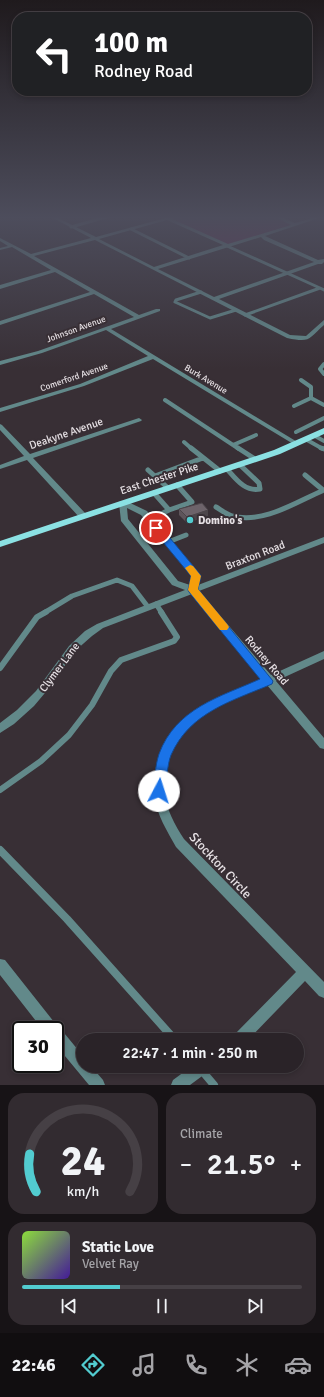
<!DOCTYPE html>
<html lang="en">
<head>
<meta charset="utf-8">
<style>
  body { margin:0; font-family:Signika,sans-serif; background:#322b30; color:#f1f3f6; height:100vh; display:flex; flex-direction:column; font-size:15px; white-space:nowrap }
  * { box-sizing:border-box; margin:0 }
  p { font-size:13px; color:#a5a4a8 }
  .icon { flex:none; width:22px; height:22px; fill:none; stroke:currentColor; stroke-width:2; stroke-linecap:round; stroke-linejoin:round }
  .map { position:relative; height:1085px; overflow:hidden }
  .side { display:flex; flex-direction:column; gap:8px; padding:8px; background:#171316; flex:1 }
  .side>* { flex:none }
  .guide { position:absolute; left:12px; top:12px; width:300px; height:84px; border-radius:16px; box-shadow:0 2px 6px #0003,0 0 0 1px #464045; background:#202124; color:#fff; overflow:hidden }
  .speed { position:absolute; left:12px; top:1021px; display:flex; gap:8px; font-size:20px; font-weight:700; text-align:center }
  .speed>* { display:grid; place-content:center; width:52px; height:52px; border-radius:50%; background:#2a2328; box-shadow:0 2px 6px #0003,0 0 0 1px #464045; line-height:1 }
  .speed .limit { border:2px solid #111; border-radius:6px; background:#fff; color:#111 }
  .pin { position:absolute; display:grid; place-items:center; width:34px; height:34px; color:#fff; margin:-17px; border:2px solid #fff; border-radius:50%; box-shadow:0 1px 4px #0007 }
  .me { position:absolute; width:44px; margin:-22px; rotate:5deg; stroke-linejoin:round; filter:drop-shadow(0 0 3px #0008) }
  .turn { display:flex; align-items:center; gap:14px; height:84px; padding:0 16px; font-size:18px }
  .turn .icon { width:52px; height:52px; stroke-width:2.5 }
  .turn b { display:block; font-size:28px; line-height:34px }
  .big { font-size:30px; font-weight:600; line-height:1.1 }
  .side .card { flex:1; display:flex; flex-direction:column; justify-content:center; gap:6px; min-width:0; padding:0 14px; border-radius:16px; background:#322b30 }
  .side .dial { align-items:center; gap:0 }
  .dial svg { height:104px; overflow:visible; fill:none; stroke:#464045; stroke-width:7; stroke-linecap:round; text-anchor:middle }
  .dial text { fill:#f1f3f6; stroke:none }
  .song { display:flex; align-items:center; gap:12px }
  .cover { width:48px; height:48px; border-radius:6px; background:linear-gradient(135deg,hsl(90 70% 55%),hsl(260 70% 35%)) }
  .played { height:4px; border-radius:2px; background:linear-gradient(90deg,#52ccd0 35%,#464045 35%) }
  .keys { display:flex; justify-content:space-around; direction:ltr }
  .heat { display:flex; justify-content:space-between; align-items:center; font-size:22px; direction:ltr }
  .side .tiles { flex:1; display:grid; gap:8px; grid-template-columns:1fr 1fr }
  .card:last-child { grid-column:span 2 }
  .trip { position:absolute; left:76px; top:1033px; width:228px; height:40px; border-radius:20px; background:#2a2328; box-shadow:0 2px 6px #0003,0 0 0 1px #464045; font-weight:600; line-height:40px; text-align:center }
  .dock { display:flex; height:64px; justify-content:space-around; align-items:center; background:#110e10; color:#a5a4a8 }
  .dock .icon { width:28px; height:28px }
  .dock .selected { color:#52ccd0 }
  .dock b { font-size:18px; color:#f1f3f6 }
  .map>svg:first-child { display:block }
  .green { fill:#632e54 }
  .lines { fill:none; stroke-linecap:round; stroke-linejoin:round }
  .lane-far4 { stroke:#62898a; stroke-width:3 }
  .lane-far3 { stroke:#62898a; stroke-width:4 }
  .lane-far2 { stroke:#62898a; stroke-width:5 }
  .lane-far1 { stroke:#62898a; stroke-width:6 }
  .lane { stroke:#62898a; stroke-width:8 }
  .street { fill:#62898a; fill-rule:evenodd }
  .primary { fill:#8be1e3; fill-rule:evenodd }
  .wall { fill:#5e555b }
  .shaded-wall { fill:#4c454a }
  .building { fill:#6d636a; stroke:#4c454a }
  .route { fill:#1a73e8; stroke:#114b97 }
  .slow { fill:#f59e0b }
  .poi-dot { fill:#52ccd0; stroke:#382f35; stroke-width:1.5 }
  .labels { text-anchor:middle; stroke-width:4; stroke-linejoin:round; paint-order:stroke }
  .far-street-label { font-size:9px; fill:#e6e0e4; stroke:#382f35 }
  .street-label { font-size:11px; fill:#e6e0e4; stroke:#382f35 }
  .poi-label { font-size:11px; font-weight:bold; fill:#e6e0e4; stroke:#382f35; text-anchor:start }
  .near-street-label { font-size:13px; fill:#e6e0e4; stroke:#382f35 }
</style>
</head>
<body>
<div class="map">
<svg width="324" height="1085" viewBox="0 0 324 1085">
  <rect width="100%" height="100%" fill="#382f35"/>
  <path class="green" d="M175,217H277L295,225L228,246L170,218Z"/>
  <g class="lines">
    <path class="lane-far4" d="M71,227L106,217
      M131,229L189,258
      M227,246L320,288
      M201,292L176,300L175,302L210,318L236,310
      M245,315L320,288L324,290"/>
    <path class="lane-far3" d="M324,364L320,369L324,374
      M301,380L311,387V398L324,405
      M165,400L239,449
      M294,406L311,398
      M296,432L324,418
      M315,436L324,441
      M307,440L323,449
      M184,442L192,449
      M233,445L256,435"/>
    <path class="lane-far2" d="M191,448L220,471
      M238,448L255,459
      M321,448L324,449
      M227,469C236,479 245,492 260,489L259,483L240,465
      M148,470L168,488
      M305,475L323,490
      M155,476L203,458
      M154,493L169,510
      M216,507C221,510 226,514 232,516C264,524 296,502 324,490
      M149,520L169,510L192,502L177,485
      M168,542L186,535
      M156,604L162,613
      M44,613L72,596L117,580L132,586L148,607"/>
    <path class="lane-far1" d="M0,668L37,617L46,612
      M0,790L41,761L69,735L92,705L111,671L121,660L174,641L177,637L161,612"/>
    <path class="lane" d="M0,850L67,919L175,1040
      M198,1066L214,1085"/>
    <path class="street" d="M51,217H56L96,237L169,217H176L172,219L228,244L291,225L275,217H281L295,223L316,217H322L265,236L318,260L324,259V262L322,264H318L219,299L290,335L306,336L324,320V325C308,339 311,343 287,338L95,240L34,256L139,315L156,309H160V311L111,329L299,443L300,444L299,445H295L153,359L84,386L0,412V408L80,384L148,356L106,330L42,353L0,365V361L38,351L134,317L94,294L0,325V321L90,292L55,272L0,289V285L51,270L12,247L0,250V248L8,246L0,241V238L31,254L91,238ZM167,220L223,245L154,267L99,239ZM261,237L264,240L314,262L214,297L158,269Z
      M139,418L142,420L141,421L33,458L86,514L87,516L86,518H80L27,460L0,469V465L24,456L0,430V424L2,425L30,454Z
      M120,501H126L147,511L199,574L200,576L198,585L324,537V543L199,591L271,675L324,651V659L276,681L324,738V749L320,748L267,685C248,694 227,701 209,712C181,727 162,759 164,791C166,809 175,825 184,839L324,982V998L319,996L305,981L248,1040H232L234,1035L296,972L176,847C167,831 157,815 154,796C149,762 172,724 201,706C220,695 242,688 262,679L192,594L103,628L92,636L75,651L50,687L34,706L14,724L0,733V723L17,710L36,691L69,646L85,631L97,624L185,590L172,585L121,521L119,503ZM127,508L141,515L192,576L190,585L178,581L128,519Z
      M0,959L5,960L58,1027L60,1028L83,1056V1066H91L103,1080L105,1085H89L55,1044V1030H43L0,975Z
      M192,1066H211L209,1071L190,1085H171L173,1080Z"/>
    <path class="primary" d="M324,428V434L280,454L0,547V541L274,450Z"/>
  </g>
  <path class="wall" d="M179,509L208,516L187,523L179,515Z"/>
  <path class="shaded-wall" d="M208,510V516L187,523V517Z"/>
  <path class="building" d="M202,503L208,510L187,517L179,509Z"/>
  <linearGradient id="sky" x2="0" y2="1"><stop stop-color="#1f1a1d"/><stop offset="0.59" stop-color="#4d4d5c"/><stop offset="1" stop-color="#4d4d5c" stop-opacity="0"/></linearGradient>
  <rect width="324" height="369" fill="url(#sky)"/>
  <path class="route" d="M156,525L160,526L199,573L201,576L198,589L273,681L272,684C232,701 190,712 171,755C167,765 167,780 165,791L164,795L159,797L155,795L153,791C155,779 155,766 159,754C176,708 220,697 260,679L189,592L188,590L191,576L153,530L152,528Z"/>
  <path class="slow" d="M190,565L193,566L201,576L198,589L227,624L229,627L227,630H220L188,590L191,576L185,568Z"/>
  <circle class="poi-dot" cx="190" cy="520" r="4"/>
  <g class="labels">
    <g class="far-street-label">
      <text transform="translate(76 329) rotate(-20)" y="3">Johnson Avenue</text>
      <text transform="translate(74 377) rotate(-19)" y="3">Comerford Avenue</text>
      <text transform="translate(206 379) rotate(31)" y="3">Burk Avenue</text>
    </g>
    <g class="street-label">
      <text transform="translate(66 433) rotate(-19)" y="4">Deakyne Avenue</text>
      <text transform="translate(159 478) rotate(-18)" y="4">East Chester Pike</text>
      <text transform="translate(255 555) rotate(-21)" y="4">Braxton Road</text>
      <text transform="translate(267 660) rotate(50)" y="4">Rodney Road</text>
      <text transform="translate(59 667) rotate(-53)" y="4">Clymer Lane</text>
    </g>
    <g class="poi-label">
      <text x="198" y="524">Domino's</text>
    </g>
    <g class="near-street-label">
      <text transform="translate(221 865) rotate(47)" y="5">Stockton Circle</text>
    </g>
  </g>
</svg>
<div class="speed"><div class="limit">30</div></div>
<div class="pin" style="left:156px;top:528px;background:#d93025"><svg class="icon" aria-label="arrive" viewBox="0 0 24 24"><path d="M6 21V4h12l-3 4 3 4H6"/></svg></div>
<svg class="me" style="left:159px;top:791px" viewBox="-20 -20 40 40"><circle r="19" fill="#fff"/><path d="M0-13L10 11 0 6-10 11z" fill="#1a73e8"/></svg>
<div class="trip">22:47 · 1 min · 250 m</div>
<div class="guide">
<div class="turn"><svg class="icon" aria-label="left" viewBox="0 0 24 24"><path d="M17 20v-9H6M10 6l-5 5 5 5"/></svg><div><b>100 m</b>Rodney Road</div></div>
</div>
</div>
<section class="side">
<div class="tiles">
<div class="card dial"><svg viewBox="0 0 100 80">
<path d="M14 69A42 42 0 1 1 86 69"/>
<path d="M14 69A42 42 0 0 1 9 40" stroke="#52ccd0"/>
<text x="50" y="56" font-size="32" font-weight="700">24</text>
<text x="50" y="72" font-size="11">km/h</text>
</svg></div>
<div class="card"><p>Climate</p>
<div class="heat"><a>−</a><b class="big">21.5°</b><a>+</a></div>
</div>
<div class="card">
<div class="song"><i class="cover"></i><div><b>Static Love</b><p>Velvet Ray</p></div></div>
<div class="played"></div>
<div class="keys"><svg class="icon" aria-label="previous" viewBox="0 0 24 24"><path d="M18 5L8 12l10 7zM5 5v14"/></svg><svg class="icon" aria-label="pause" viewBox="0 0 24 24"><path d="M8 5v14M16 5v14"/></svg><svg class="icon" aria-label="next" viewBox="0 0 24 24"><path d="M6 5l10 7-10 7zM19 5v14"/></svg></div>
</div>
</div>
</section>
<nav class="dock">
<b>22:46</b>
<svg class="icon selected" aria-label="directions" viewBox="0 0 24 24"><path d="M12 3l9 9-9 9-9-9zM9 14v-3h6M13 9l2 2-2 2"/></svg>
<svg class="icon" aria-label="music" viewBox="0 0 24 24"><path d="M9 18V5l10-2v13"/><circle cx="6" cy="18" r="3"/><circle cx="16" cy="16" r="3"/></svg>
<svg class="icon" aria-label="phone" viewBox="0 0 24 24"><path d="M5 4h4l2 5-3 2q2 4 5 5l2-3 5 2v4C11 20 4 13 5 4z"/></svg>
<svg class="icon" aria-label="climate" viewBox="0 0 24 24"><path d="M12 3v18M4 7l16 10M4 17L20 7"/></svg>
<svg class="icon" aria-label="car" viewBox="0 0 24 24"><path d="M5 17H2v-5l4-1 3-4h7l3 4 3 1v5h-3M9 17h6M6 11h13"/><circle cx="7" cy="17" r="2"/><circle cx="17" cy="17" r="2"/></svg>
</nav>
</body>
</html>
